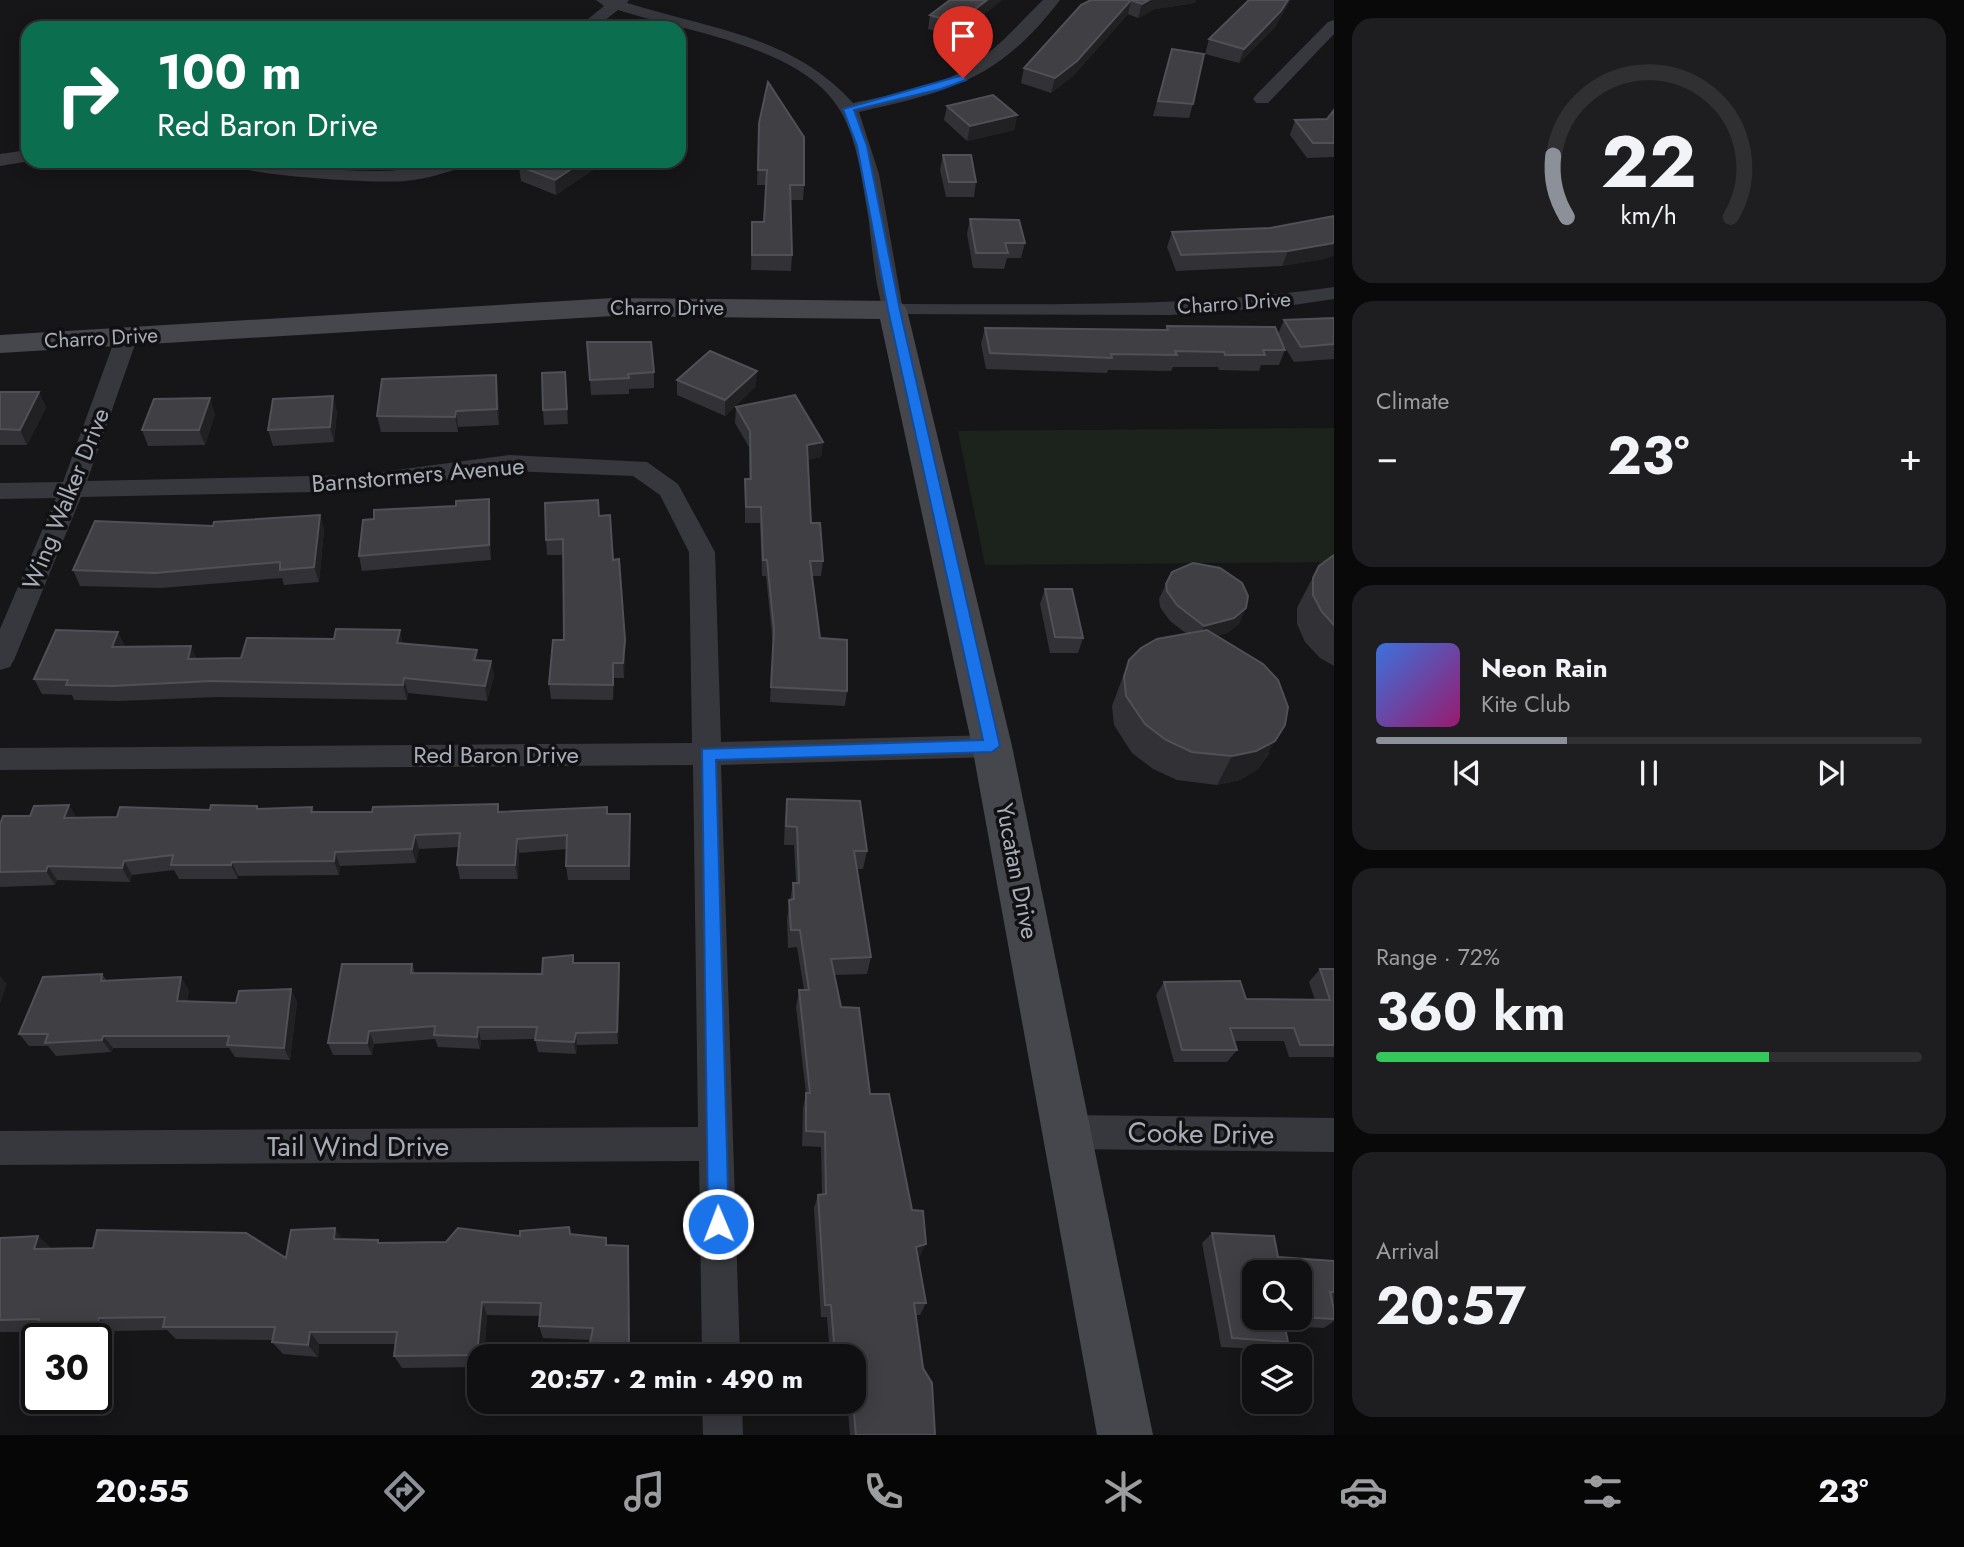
<!DOCTYPE html>
<html lang="en">
<head>
<meta charset="utf-8">
<style>
  body { margin:0; font-family:Jost,sans-serif; background:#1e1e20; color:#f1f3f6; height:100vh; display:flex; flex-direction:column; font-size:26px; white-space:nowrap }
  * { box-sizing:border-box; margin:0 }
  p { font-size:23px; color:#9c9d9f }
  .icon { flex:none; width:38px; height:38px; fill:none; stroke:currentColor; stroke-width:2; stroke-linecap:round; stroke-linejoin:round }
  .map { position:relative; flex:1; overflow:hidden }
  .side { display:flex; flex-direction:column; gap:18px; padding:18px; background:#09090a; width:630px }
  .side>* { flex:none }
  .banner { position:absolute; left:21px; top:21px; width:665px; height:147px; border-radius:21px; box-shadow:0 4px 18px #0003,0 0 0 2px #303032; background:#0b6e4f; color:#fff; overflow:hidden }
  .fabs { position:absolute; left:1242px; top:1260px; display:grid; gap:14px }
  .fabs a { display:grid; place-items:center; width:70px; height:70px; border-radius:14px; background:#101012; box-shadow:0 4px 18px #0003,0 0 0 2px #303032; font-size:35px }
  .speed { position:absolute; left:21px; top:1323px; display:flex; gap:14px; font-size:35px; font-weight:700; text-align:center }
  .speed>* { display:grid; place-content:center; width:91px; height:91px; border-radius:50%; background:#101012; box-shadow:0 4px 18px #0003,0 0 0 2px #303032; line-height:1 }
  .speed .limit { border:4px solid #111; border-radius:10px; background:#fff; color:#111 }
  .pin { position:absolute; display:grid; place-items:center; width:60px; height:60px; color:#fff; margin:-72px -30px; border-radius:50% 50% 50% 0; rotate:-45deg; box-shadow:0 0 7px #0007 }
  .pin .icon { rotate:45deg }
  .me { position:absolute; width:77px; margin:-38px; rotate:359deg; stroke-linejoin:round; filter:drop-shadow(0 0 5px #0008) }
  .turn { display:flex; align-items:center; gap:24px; height:147px; padding:0 21px; font-size:32px }
  .turn .icon { width:91px; height:91px; stroke-width:2.5 }
  .turn b { display:block; font-size:49px; line-height:60px }
  .big { font-size:52px; font-weight:700; line-height:1.1 }
  .side .card { flex:1; display:flex; flex-direction:column; justify-content:center; gap:10px; min-width:0; padding:0 24px; border-radius:21px; background:#1e1e20 }
  .side .dial { align-items:center; gap:0 }
  .dial svg { height:182px; overflow:visible; fill:none; stroke:#303032; stroke-width:7; stroke-linecap:round; text-anchor:middle }
  .dial text { fill:#f1f3f6; stroke:none }
  .song { display:flex; align-items:center; gap:21px }
  .cover { width:84px; height:84px; border-radius:10px; background:linear-gradient(135deg,hsl(220 70% 55%),hsl(320 70% 35%)) }
  .played { height:7px; border-radius:4px; background:linear-gradient(90deg,#8c9099 35%,#303032 35%) }
  .keys { display:flex; justify-content:space-around; direction:ltr }
  .heat { display:flex; justify-content:space-between; align-items:center; font-size:38px; direction:ltr }
  .charge { height:10px; border-radius:5px; background:linear-gradient(90deg,#34c759 72%,#303032 0) }
  .trip { position:absolute; left:467px; top:1344px; width:399px; height:70px; border-radius:21px; background:#101012; box-shadow:0 4px 18px #0003,0 0 0 2px #303032; font-weight:700; line-height:70px; text-align:center }
  .tab-bar { display:flex; height:112px; justify-content:space-around; align-items:center; background:#060607; color:#9c9d9f }
  .tab-bar .icon { width:49px; height:49px }
  .tab-bar .active { color:#8c9099 }
  .tab-bar b { font-size:32px; color:#f1f3f6 }
  main { display:flex; flex:1; min-height:0 }
  .map>svg:first-child { display:block }
  .green { fill:#1c231d }
  .lines { fill:none; stroke-linecap:round; stroke-linejoin:round }
  .street { fill:#37383d; fill-rule:evenodd }
  .secondary { fill:#45474d; fill-rule:evenodd }
  .wall { fill:#323236; fill-rule:evenodd }
  .shaded-wall { fill:#212124 }
  .building { fill:#3f3f44; stroke:#4f5156; stroke-width:2 }
  .route { fill:#1a73e8; stroke:#114b97; stroke-width:2 }
  .labels { text-anchor:middle; stroke-width:7; stroke-linejoin:round; paint-order:stroke }
  .far-street-label { font-size:21px; fill:#a8adb8; stroke:#111113 }
  .street-label { font-size:24px; fill:#a8adb8; stroke:#111113 }
  .near-street-label { font-size:28px; fill:#a8adb8; stroke:#111113 }
</style>
</head>
<body>
<main>
<div class="map">
<svg width="1334" height="1435" viewBox="0 0 1334 1435">
  <rect width="100%" height="100%" fill="#161618"/>
  <path class="green" d="M1334,428V562L985,565L958,431Z"/>
  <g class="lines">
    <path class="street" d="M596,0H629L627,3C707,28 794,36 853,103C888,95 925,91 957,74C991,57 1016,26 1043,0H1060C1000,79 950,92 859,112L879,174L902,304C1047,304 1190,308 1334,287V299L1280,307L1170,315L886,314C876,300 871,236 868,215C862,182 858,142 841,112C804,46 683,31 618,10L595,28H577L604,6Z
      M1334,20V34L1268,103H1256L1253,99L1256,95L1328,22Z
      M28,150L30,161L0,166V154Z
      M223,161C274,161 323,171 374,171C408,172 438,161 471,161L469,165C448,172 427,179 405,181C380,184 235,176 223,161Z
      M127,330L138,336L87,481L359,475L509,455L647,462L678,484L715,552L721,742L992,735L1002,738L1006,746L1002,754L992,757L721,765L740,1356H702L699,1161L0,1165V1131L698,1127L693,765L0,770V748L692,743L689,552L660,495L633,476L509,471L359,491L81,497L14,660L10,667L0,670V629L56,498L0,499V483L63,482L116,336Z
      M1068,1115L1334,1118V1152L1068,1149L1056,1144L1050,1132L1056,1120Z
      M702,1402H742L743,1435H703Z"/>
    <path class="secondary" d="M613,298L893,301L903,304L907,310L1012,746L1153,1435H1097L972,746L880,319L613,316L0,353V335Z"/>
  </g>
  <path class="wall" d="M1002,0L955,37L928,29L930,15Z
    M1091,0H1196L1195,3L1155,9L1138,18L1128,14L1073,76L1051,93L1021,83L1024,68Z
    M1276,26L1239,63L1205,54L1209,39Z
    M1172,49L1193,104L1189,118L1153,116Z
    M947,106L1017,115L1014,130L967,141L944,120Z
    M1334,110V157L1307,158L1290,135L1295,120L1327,119Z
    M759,138L804,185L803,200H791L792,255L791,271L751,270L752,222H764L766,185H757Z
    M943,155L976,182L974,197H946L940,170Z
    M527,161H595L596,168L556,195L521,181L519,166Z
    M970,219L1025,243L1021,258H1007L1004,269L973,268L967,234Z
    M1270,228L1324,259L1282,266L1176,271L1167,247L1172,232Z
    M1334,318V359L1294,362L1283,344L1285,350L1279,365H1261L1259,371L1219,370L1218,367H1173L1171,371L1108,370L1107,373L986,369L981,344L985,328L1165,330L1167,326L1278,334L1284,320Z
    M587,342L654,372V388L629,389V394L591,395Z
    M565,372L568,424L544,425L543,410Z
    M496,375L498,391L499,425L458,427V432H381L377,416Z
    M677,380L756,386L725,416L677,395Z
    M0,392H39L46,408L27,445H0Z
    M736,407L823,442L821,457L807,460L811,523L823,561L821,576H812L820,638L847,691L845,706L770,702L773,645L766,576H762L760,523H745V479H749V447L735,423Z
    M337,411L334,442L273,446L268,430Z
    M215,414L205,445L148,446L142,430Z
    M320,515L324,530L319,582L284,585L282,578L161,588L80,586L73,570L213,526Z
    M491,515V560L362,571L359,556Z
    M599,516L613,560L625,640L624,678H614L613,700L551,699L549,684L564,640V555H547L546,540Z
    M1334,555V666L1320,658L1305,642L1297,624V608L1303,596L1319,566Z
    M1166,584L1246,608L1239,624L1227,633L1216,636L1269,753L1258,769L1240,780L1217,785L1177,780L1153,769L1132,753L1114,725L1112,706L1129,660L1187,634L1170,621L1160,607L1159,599Z
    M1045,589L1083,638L1078,653H1050L1040,604Z
    M403,643L479,660L491,661L494,676L487,701L408,693L407,700L217,697L119,701L74,700L72,695L42,694L34,679L125,647L197,659L241,658Z
    M787,799L867,851L863,869H857L871,957L867,974L834,975L841,1007L870,1094L920,1257L918,1258L926,1303L920,1315H916L923,1368L935,1435H850L848,1412L833,1411V1402H854V1356H830L827,1317H821L814,1208L818,1195L822,1194L821,1147L802,1146L803,1108L806,1093L796,1007L799,990H804L797,947L788,948L787,918L793,883H796L794,845H784L785,818Z
    M498,804L499,812L607,807L608,814H630V880H568L566,866L567,849L519,853L518,879H460L457,865L459,847L419,849L416,863L340,866L339,875L238,876V879H179L174,870L132,875L130,882L57,880L55,885L0,887V824L77,818L117,817L257,806L258,809L312,807L314,812H372Z
    M574,963H619L620,976L618,1044L577,1045L576,1054L538,1052L535,1039L481,1040L480,1049L438,1047L435,1039L374,1044L372,1055H333L328,1043L412,964L415,973L542,974Z
    M1320,969H1334V1057H1289L1284,1041H1234L1237,1050L1227,1062H1174L1156,995L1164,982L1246,999L1315,1000L1309,982Z
    M102,974L107,981L189,990L187,1001L236,1003L291,989L297,1002L290,1060L235,1057L229,1048H113L111,1052L56,1056L48,1046H29L19,1034Z
    M1212,1233L1278,1257L1334,1261V1302H1332L1334,1309V1321L1324,1328L1285,1326L1288,1342L1276,1350L1221,1347L1202,1243ZM1300,1272V1318H1255Z
    M571,1234L607,1245L628,1246L630,1356H590L589,1348L591,1340L543,1338L539,1326L540,1316L487,1315L484,1356H480V1367L402,1368L394,1356L395,1344H319L318,1357L283,1354L272,1342V1340L176,1339L167,1330L115,1331L113,1341H96V1339H54L44,1332H0V1238L52,1249L286,1258L342,1239L378,1240L380,1243L446,1242L520,1236Z"/>
  <path class="shaded-wall" d="M987,0H1002L955,37L957,23Z
    M1131,0L1128,14L1073,76L1051,93L1055,78Z
    M1149,0H1196L1195,3L1155,9L1138,18L1142,4Z
    M1288,0H1291L1276,26L1239,63L1244,49Z
    M1017,115L1014,130L967,141L970,126Z
    M583,161H595L596,168L556,195L555,180Z
    M1334,243V256L1324,259L1282,266L1288,251Z
    M757,371L756,386L725,416V400Z
    M496,375L498,391L499,425L497,409Z
    M39,392L46,408L27,445L20,430Z
    M333,396L337,411L334,442L330,427Z
    M210,398L215,414L205,445L199,430Z
    M456,411L458,427V432L455,417Z
    M823,442L821,457L805,461L807,445Z
    M489,499L491,515V560L489,545Z
    M320,515L324,530L319,582L314,567Z
    M1246,608L1239,624L1227,633L1197,642L1204,626Z
    M400,630L403,645L397,643Z
    M118,632L126,648L112,647Z
    M625,640V656L624,678L623,663Z
    M191,646L198,661L188,659Z
    M477,650L479,665L474,660Z
    M491,661L494,676L487,701L485,686Z
    M613,663L614,678L613,700Z
    M404,678L408,693L407,700L403,685Z
    M1285,725L1258,769L1240,780L1217,785L1232,756Z
    M69,805L78,819L64,818Z
    M415,835L419,849L416,863L412,849Z
    M517,839L519,853L518,879L515,865Z
    M335,852L340,866L339,875L334,861Z
    M124,861L132,875L130,882L122,868Z
    M232,862L238,876V879L231,865Z
    M48,866L57,880L55,885L46,871Z
    M619,963L620,976L618,1044L617,1032Z
    M0,976L7,984L0,1004Z
    M181,977L189,990L185,1013L177,1001Z
    M291,989L297,1002L290,1060L284,1048Z
    M478,1027L481,1040L480,1049L477,1037Z
    M369,1031L374,1044L372,1055L367,1043Z
    M576,1033L577,1045L576,1054L574,1042Z
    M103,1036L113,1048L111,1052L102,1040Z
    M335,1228L344,1242L334,1239Z
    M38,1236L54,1250L34,1249Z
    M926,1244L920,1257L910,1260L916,1247Z
    M628,1246L629,1260L630,1356L629,1346Z
    M482,1302L487,1315L484,1356H480V1360L477,1355Z
    M99,1318L115,1331L113,1341L97,1329Z
    M310,1332L319,1344L318,1357L308,1345Z"/>
  <path class="building" d="M950,0H987L957,23L930,15Z
    M1091,0H1131L1077,61L1055,78L1024,68L1081,5Z
    M1131,0H1149L1142,4Z
    M1249,0H1288L1281,11L1244,49L1209,39Z
    M1172,49L1204,54L1193,104L1158,101Z
    M768,82L804,137V185H790L792,255H752V222H764L767,170H758L759,123Z
    M993,95L1017,115L970,126L947,106Z
    M1334,110V143H1313L1295,120L1327,119Z
    M943,155H971L976,182H949Z
    M527,161H583L555,180L519,166Z
    M1334,216V243L1288,251L1181,255L1172,232L1270,228Z
    M970,219L1019,220L1025,243H1005L1008,253H976Z
    M1334,318V344L1301,347L1284,320Z
    M1167,326L1275,327L1285,350H1263L1265,355H1225L1224,352L1175,351L1177,355L1111,354L1112,358L990,353L985,328L1168,330Z
    M587,342H651L654,372L628,374L629,378L590,380Z
    M710,351L757,371L725,400L677,380Z
    M565,372L567,409L543,410L542,373Z
    M496,375L497,409L456,411L455,417L377,416L382,379Z
    M0,392H39L20,430L0,429Z
    M795,395L823,442L807,445L811,523H820L823,561H810L820,638L847,640V691L771,687L774,629L767,560H763L761,507H746L745,479H751L750,431L736,407Z
    M333,396L330,427L268,430L273,399Z
    M210,398L199,430H142L154,399Z
    M489,499V545L359,556L363,520L374,519V510L456,506V501Z
    M598,500L599,516L610,515L613,560L619,559L625,640L623,663H613V685L549,684L553,640H564L563,539L546,540L545,503Z
    M320,515L314,567L280,570V562L155,573L73,570L95,521L213,526L214,522Z
    M1334,555V625L1322,612L1313,595V578L1319,566Z
    M1193,563L1220,568L1242,583L1248,596L1246,608L1234,618L1204,626L1177,605L1167,591L1166,584L1172,572Z
    M1045,589H1072L1083,638L1055,637Z
    M336,629L400,630L397,643L477,650L474,660L491,661L485,686L404,678L403,685L211,681L112,686L66,685L68,680L34,679L56,630L118,632L112,647L191,646L188,659L241,658L247,638L334,639Z
    M1207,630L1263,664L1278,680L1288,707L1285,725L1275,741L1256,751L1232,756L1192,752L1166,740L1145,724L1126,696L1124,677L1129,660L1141,648L1157,639Z
    M787,799L860,801L867,851H854L871,957L831,959L841,1007L859,1008L870,1094H889L912,1210L923,1211L926,1244L916,1247L926,1303H914L923,1368L932,1383L935,1435H856L853,1402H843H854V1356H835L831,1305H825L818,1195L826,1194L825,1132L806,1131V1093H810L799,990H809L800,930H791L789,900L794,899L793,883H799L797,827L786,826Z
    M498,804V812L607,807V814H630L629,866H566L567,835L517,839L515,865H457L460,833L415,835L412,849L335,852L334,861L232,862L231,865H171L173,855L124,861L122,868L48,866L46,871L0,872V824L3,816H30L34,806L69,805L64,818L117,817L120,807L210,810L211,805L257,806V809L312,807L311,812H372L373,807Z
    M573,955V963H619L617,1032L576,1033L574,1042L535,1040L537,1027H478L477,1037L434,1035L435,1026L369,1031L367,1043H328L342,964H412L411,973L542,974L543,958Z
    M1320,969H1334V1045H1300L1294,1028H1230L1237,1050H1182L1164,982L1240,981L1246,999L1330,1000Z
    M102,974L101,981L181,977L177,1001L236,1003L239,991L291,989L284,1048L227,1045L229,1036H103L102,1040L45,1043L48,1034H19L43,977Z
    M569,1227L570,1234L606,1238V1245L628,1246L629,1346L589,1348L593,1328L539,1326L541,1303L482,1302L477,1355L394,1356L397,1332H310L308,1345L272,1342L275,1327H163L165,1317L99,1318L97,1329L38,1327L39,1319L0,1320V1238L38,1236L34,1249L93,1248L97,1230L246,1233L286,1258L291,1230L335,1228L334,1239L378,1240V1243L446,1242L458,1228L520,1236V1231Z
    M1212,1233L1274,1236L1278,1257L1334,1261V1292H1330L1334,1309V1319L1300,1317V1272H1255V1318H1283L1288,1342L1232,1338Z"/>
  <path class="route" d="M963,75L966,80L941,89L854,110L867,146L900,310L1000,746L992,752L716,760L729,1224L726,1231L718,1234L711,1231L708,1224L702,749L983,740L888,310L857,146L843,109Z"/>
  <g class="labels">
    <g class="far-street-label">
      <text transform="translate(1234 303) rotate(-4)" y="7">Charro Drive</text>
      <text x="667" y="315">Charro Drive</text>
      <text transform="translate(101 338) rotate(-3)" y="7">Charro Drive</text>
    </g>
    <g class="street-label">
      <text transform="translate(418 475) rotate(-5)" y="8">Barnstormers Avenue</text>
      <text transform="translate(66 499) rotate(-68)" y="8">Wing Walker Drive</text>
      <text x="496" y="763">Red Baron Drive</text>
      <text transform="translate(1017 871) rotate(79)" y="8">Yucatan Drive</text>
    </g>
    <g class="near-street-label">
      <text transform="translate(1201 1133) rotate(1)" y="10">Cooke Drive</text>
      <text x="358" y="1156">Tail Wind Drive</text>
    </g>
  </g>
</svg>
<div class="fabs">
<a><svg class="icon" aria-label="search" viewBox="0 0 24 24"><circle cx="10" cy="10" r="6"/><path d="M15 15l6 6"/></svg></a>
<a><svg class="icon" aria-label="layers" viewBox="0 0 24 24"><path d="M12 4l9 5-9 5-9-5zM3 14l9 5 9-5"/></svg></a>
</div>
<div class="speed"><div class="limit">30</div></div>
<div class="pin" style="left:963px;top:78px;background:#d93025"><svg class="icon" aria-label="arrive" viewBox="0 0 24 24"><path d="M6 21V4h12l-3 4 3 4H6"/></svg></div>
<svg class="me" style="left:718px;top:1224px" viewBox="-20 -20 40 40"><circle r="17" fill="#1a73e8" stroke="#fff" stroke-width="3"/><path d="M0-11L8 9 0 5-8 9z" fill="#fff"/></svg>
<div class="trip">20:57 · 2 min · 490 m</div>
<div class="banner">
<div class="turn"><svg class="icon" aria-label="right" viewBox="0 0 24 24"><path d="M7 20v-9h11M14 6l5 5-5 5"/></svg><div><b>100 m</b>Red Baron Drive</div></div>
</div>
</div>
<section class="side">
<div class="card dial"><svg viewBox="0 0 100 80">
<path d="M14 69A42 42 0 1 1 86 69"/>
<path d="M14 69A42 42 0 0 1 8 42" stroke="#8c9099"/>
<text x="50" y="56" font-size="32" font-weight="700">22</text>
<text x="50" y="72" font-size="11">km/h</text>
</svg></div>
<div class="card"><p>Climate</p>
<div class="heat"><a>−</a><b class="big">23°</b><a>+</a></div>
</div>
<div class="card">
<div class="song"><i class="cover"></i><div><b>Neon Rain</b><p>Kite Club</p></div></div>
<div class="played"></div>
<div class="keys"><svg class="icon" aria-label="previous" viewBox="0 0 24 24"><path d="M18 5L8 12l10 7zM5 5v14"/></svg><svg class="icon" aria-label="pause" viewBox="0 0 24 24"><path d="M8 5v14M16 5v14"/></svg><svg class="icon" aria-label="next" viewBox="0 0 24 24"><path d="M6 5l10 7-10 7zM19 5v14"/></svg></div>
</div>
<div class="card"><p>Range · 72%</p><b class="big">360 km</b><div class="charge"></div></div>
<div class="card"><p>Arrival</p><b class="big">20:57</b></div>
</section>
</main>
<nav class="tab-bar">
<b>20:55</b>
<svg class="icon active" aria-label="directions" viewBox="0 0 24 24"><path d="M12 3l9 9-9 9-9-9zM9 14v-3h6M13 9l2 2-2 2"/></svg>
<svg class="icon" aria-label="music" viewBox="0 0 24 24"><path d="M9 18V5l10-2v13"/><circle cx="6" cy="18" r="3"/><circle cx="16" cy="16" r="3"/></svg>
<svg class="icon" aria-label="phone" viewBox="0 0 24 24"><path d="M5 4h4l2 5-3 2q2 4 5 5l2-3 5 2v4C11 20 4 13 5 4z"/></svg>
<svg class="icon" aria-label="climate" viewBox="0 0 24 24"><path d="M12 3v18M4 7l16 10M4 17L20 7"/></svg>
<svg class="icon" aria-label="car" viewBox="0 0 24 24"><path d="M5 17H2v-5l4-1 3-4h7l3 4 3 1v5h-3M9 17h6M6 11h13"/><circle cx="7" cy="17" r="2"/><circle cx="17" cy="17" r="2"/></svg>
<svg class="icon" aria-label="filters" viewBox="0 0 24 24"><path d="M4 7h16M4 17h16"/><circle cx="9" cy="7" r="2"/><circle cx="15" cy="17" r="2"/></svg>
<b>23°</b>
</nav>
</body>
</html>
